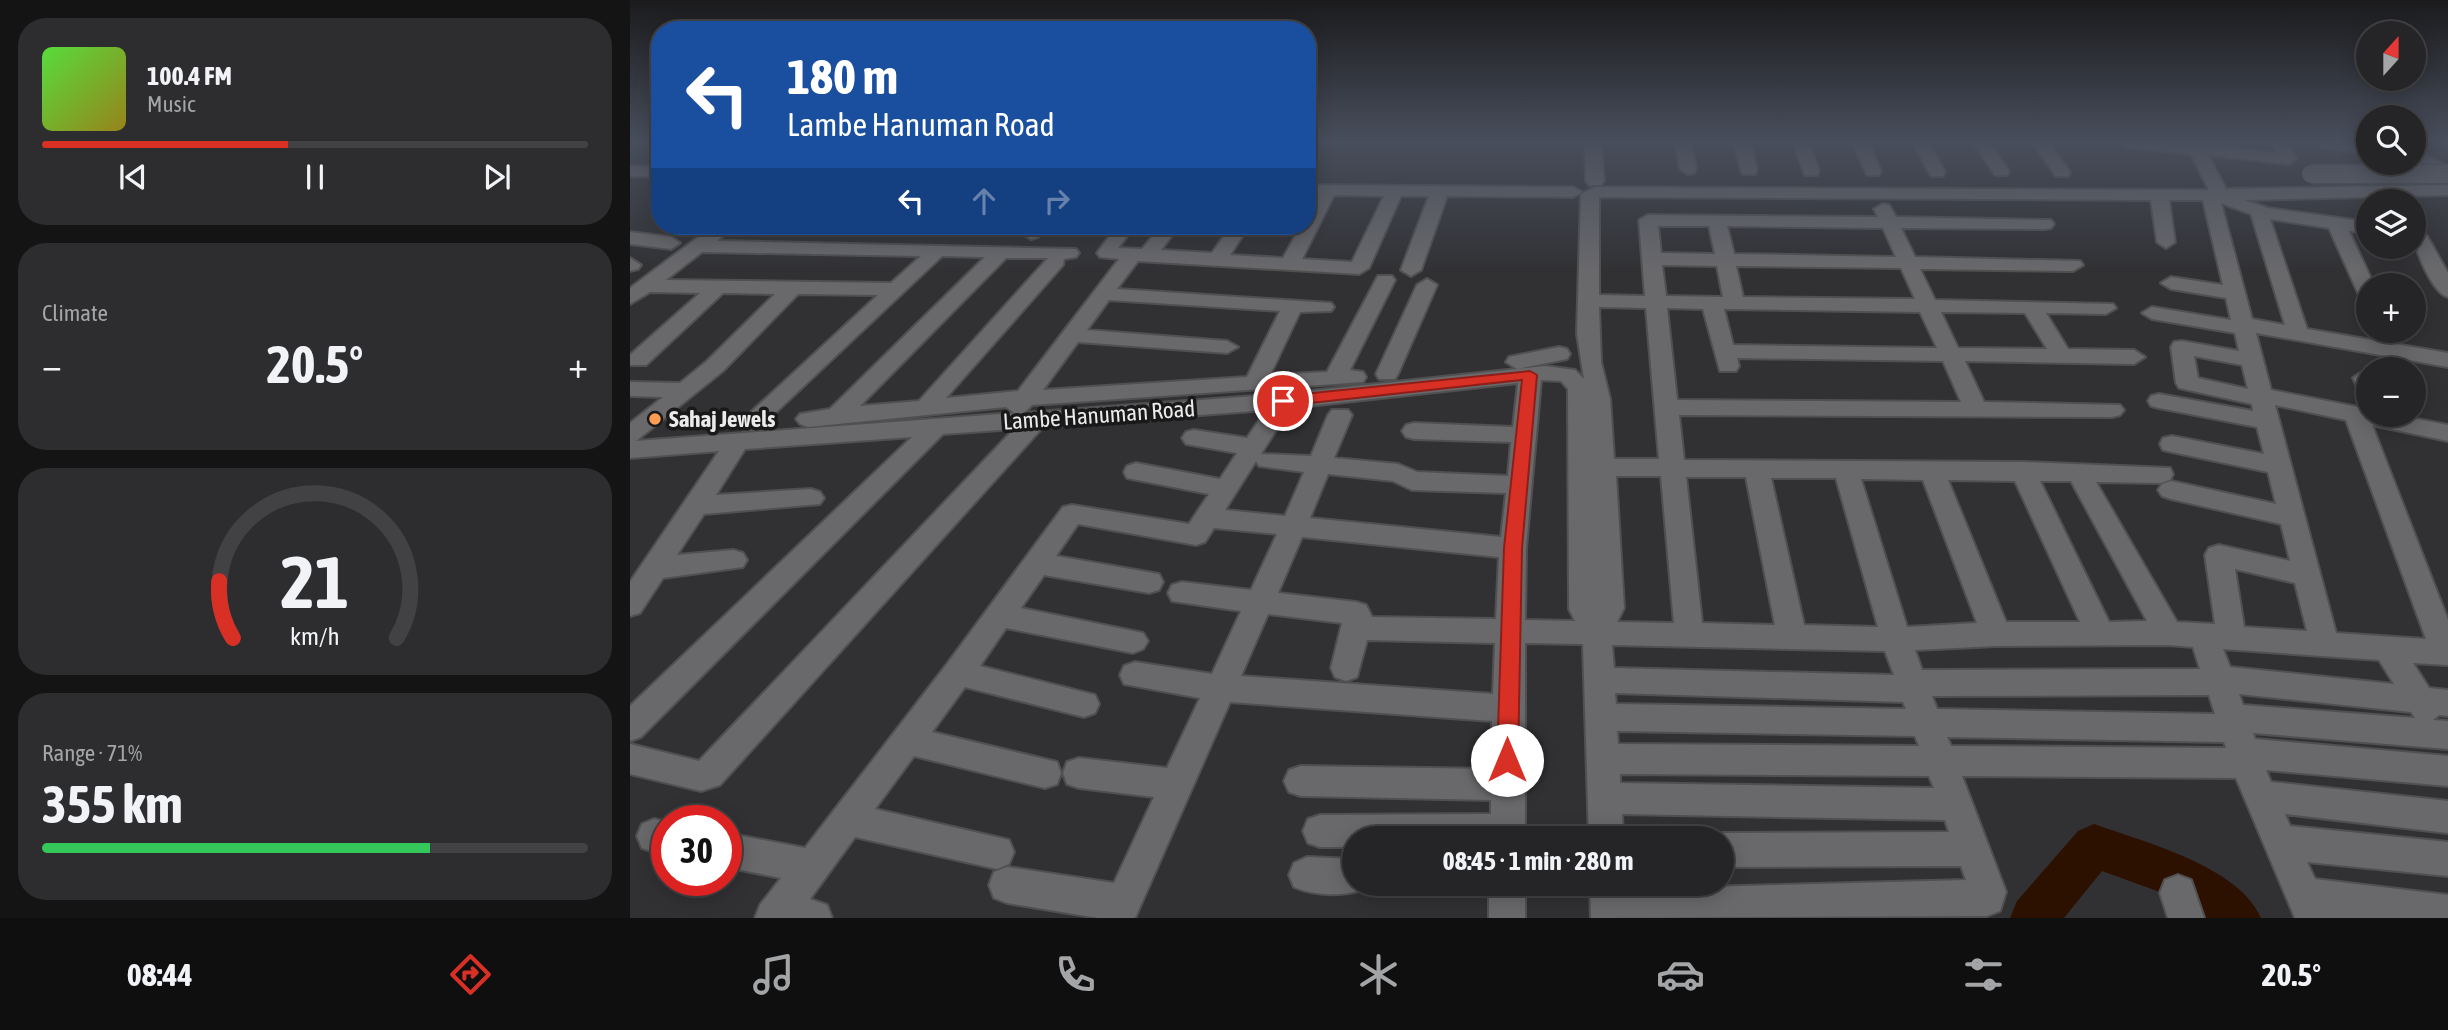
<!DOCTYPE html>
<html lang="en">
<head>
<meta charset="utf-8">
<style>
  body { margin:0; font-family:"Asap Condensed",sans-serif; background:#2d2d2f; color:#f1f3f6; height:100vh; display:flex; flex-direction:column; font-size:26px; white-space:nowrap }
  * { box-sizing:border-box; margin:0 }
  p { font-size:23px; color:#a3a5a7 }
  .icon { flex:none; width:38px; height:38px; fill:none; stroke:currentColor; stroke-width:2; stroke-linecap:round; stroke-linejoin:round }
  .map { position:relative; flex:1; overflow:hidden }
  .side { display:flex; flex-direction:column; gap:18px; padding:18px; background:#141415; width:630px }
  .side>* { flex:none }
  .top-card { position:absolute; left:21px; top:21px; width:665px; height:214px; border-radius:28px; box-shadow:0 4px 18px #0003,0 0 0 2px #424244; background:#1a4fa0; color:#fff; overflow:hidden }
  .needle { width:46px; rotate:21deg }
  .tools { position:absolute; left:1726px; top:21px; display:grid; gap:14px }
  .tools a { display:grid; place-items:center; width:70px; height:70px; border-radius:50%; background:#252527; box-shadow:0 4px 18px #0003,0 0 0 2px #424244; font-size:35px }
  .speed { position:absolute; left:21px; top:805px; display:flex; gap:14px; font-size:35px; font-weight:700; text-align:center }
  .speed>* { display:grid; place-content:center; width:91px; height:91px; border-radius:50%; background:#252527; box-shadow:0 4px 18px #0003,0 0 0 2px #424244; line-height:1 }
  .speed .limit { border:10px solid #d22; background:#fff; color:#111 }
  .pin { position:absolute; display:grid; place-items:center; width:60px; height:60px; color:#fff; margin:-30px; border:4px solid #fff; border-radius:50%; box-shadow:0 2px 7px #0007 }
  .me { position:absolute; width:77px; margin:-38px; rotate:0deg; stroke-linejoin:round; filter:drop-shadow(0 0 5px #0008) }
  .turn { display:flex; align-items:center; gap:24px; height:147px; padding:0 21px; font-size:32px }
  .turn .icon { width:91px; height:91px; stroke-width:2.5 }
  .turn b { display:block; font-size:49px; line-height:60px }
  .lanes { display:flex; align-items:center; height:66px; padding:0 21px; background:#0003; justify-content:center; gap:35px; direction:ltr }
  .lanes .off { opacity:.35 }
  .big { font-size:52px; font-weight:700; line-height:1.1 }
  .side .card { flex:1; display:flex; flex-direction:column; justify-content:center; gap:10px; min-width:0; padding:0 24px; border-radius:28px; background:#2d2d2f }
  .side .dial { align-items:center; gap:0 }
  .dial svg { height:182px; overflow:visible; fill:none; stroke:#424244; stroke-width:7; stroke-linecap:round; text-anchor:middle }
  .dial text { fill:#f1f3f6; stroke:none }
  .song { display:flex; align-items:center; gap:21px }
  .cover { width:84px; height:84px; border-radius:10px; background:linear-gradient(135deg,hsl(110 70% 55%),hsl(50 70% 35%)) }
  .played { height:7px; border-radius:4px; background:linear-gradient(90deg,#d93025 45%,#424244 45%) }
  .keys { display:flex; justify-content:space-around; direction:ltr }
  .heat { display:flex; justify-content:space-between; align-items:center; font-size:38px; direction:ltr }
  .charge { height:10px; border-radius:5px; background:linear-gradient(90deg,#34c759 71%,#424244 0) }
  .trip { position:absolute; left:712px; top:826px; width:392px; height:70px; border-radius:35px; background:#252527; box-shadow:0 4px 18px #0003,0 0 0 2px #424244; font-weight:700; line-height:70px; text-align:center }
  .menu { display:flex; height:112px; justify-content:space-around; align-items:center; background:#0f0f10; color:#a3a5a7 }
  .menu .icon { width:49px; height:49px }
  .menu .on { color:#d93025 }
  .menu b { font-size:32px; color:#f1f3f6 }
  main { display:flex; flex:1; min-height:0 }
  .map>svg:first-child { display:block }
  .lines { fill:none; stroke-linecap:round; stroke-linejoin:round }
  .river { fill:#2d1100; fill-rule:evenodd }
  .minor-casing { stroke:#505051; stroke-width:4 }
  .minor { fill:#69696c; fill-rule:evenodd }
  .minor-bridge-casing { stroke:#505051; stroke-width:21; stroke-linecap:butt }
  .minor-bridge { stroke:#69696c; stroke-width:18 }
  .route { fill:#d93025; stroke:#8d1f18; stroke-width:2 }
  .poi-dot { fill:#fc9d53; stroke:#19191a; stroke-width:2.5 }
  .labels { text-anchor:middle; stroke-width:7; stroke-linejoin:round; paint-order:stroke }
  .street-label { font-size:23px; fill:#ebebec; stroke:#19191a }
  .poi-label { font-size:23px; font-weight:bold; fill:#ebebec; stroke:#19191a; text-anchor:start }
</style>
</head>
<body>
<main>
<section class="side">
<div class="card">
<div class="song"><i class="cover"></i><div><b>100.4 FM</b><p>Music</p></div></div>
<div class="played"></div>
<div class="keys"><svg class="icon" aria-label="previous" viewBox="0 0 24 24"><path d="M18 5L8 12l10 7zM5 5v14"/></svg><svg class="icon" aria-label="pause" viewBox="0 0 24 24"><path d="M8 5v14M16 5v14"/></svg><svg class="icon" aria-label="next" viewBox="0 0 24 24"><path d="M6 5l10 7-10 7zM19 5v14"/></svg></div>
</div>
<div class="card"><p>Climate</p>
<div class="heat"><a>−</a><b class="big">20.5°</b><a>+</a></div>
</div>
<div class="card dial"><svg viewBox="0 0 100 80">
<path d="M14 69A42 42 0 1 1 86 69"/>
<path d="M14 69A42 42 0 0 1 8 44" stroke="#d93025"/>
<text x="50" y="56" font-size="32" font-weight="700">21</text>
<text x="50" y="72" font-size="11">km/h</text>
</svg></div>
<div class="card"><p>Range · 71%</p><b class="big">355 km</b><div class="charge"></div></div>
</section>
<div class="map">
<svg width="1818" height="918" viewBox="0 0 1818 918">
  <rect width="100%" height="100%" fill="#313134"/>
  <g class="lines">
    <path class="river" d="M1464,824C1514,842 1609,866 1631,918H1568L1538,895L1472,871L1434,918H1380L1387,901L1448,831Z"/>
    <g class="minor-casing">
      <path id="minor" d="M955,142H971L974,181L971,185H959L956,181Z
        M1045,142H1061L1066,169L1064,173L1058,174L1050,169Z
        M1104,142H1120L1127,170L1125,174H1113L1111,170Z
        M1163,142H1179L1189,171L1187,175H1175Z
        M1222,142H1238L1251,171L1249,175H1237Z
        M1282,142H1298L1315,172L1313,176H1301Z
        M1343,142H1359L1379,171L1377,175H1365Z
        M1402,142H1418L1440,172L1438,176H1426Z
        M1489,142H1571L1573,145L1647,153L1642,142H1658L1666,159L1658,164L1578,155L1596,189L1818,185V195L1614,200L1638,208L1738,222V233L1719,231L1744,285H1738V299L1728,293L1699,228L1640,219L1677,329L1818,353V367L1626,333L1641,390L1738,409V415H1766L1818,425V441L1742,425L1818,620V665L1783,663L1799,688L1818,690V716L1809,715L1803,720L1818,721V749L1623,733L1625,739L1818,756V786L1636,770L1641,782L1818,801V833L1655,814L1660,826L1818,842V876L1677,862L1685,879L1818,895V918H1665L1606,778L1332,776L1376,892L1370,911L1357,916L961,918L960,884H996V889L1336,880L1331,866L1092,867V838H1080L1092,833L1319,832L1315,820L992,814L993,838H959L953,644L895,643V838H724V847H690L678,843L673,831L678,819L690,815L861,814V800L671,796L659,792L654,781L659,770L671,766L862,769V721L600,702L505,918H468L377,903L364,898L359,885L364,872L377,867L484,883L524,797L449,788L437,784L433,773L437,762L449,758L537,768L570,698L494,684L490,675L494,666L505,662L582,674L611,611L542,601L538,593L542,585L552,582L621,590L647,534L584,528L575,542L566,545L448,524L426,556L529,574L533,582L529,590L519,593L414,575L391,608L513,633L518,641L513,649L503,653L376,628L350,666L465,695L469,704L465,713L454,717L335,687L302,732L427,762L431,773L427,784L415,788L284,756L245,809L379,840L384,852L379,864L367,869L225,837L180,899L197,905L202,918H125L130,905L151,878L96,867V833L175,848L317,664L433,507L442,505L559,524L579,494L497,478L494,472L497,466L506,463L590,479L607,453L556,444L552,438L556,432L564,430L617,438L636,410L413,427L90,785L71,791L0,774V744L69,761L384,429L313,434L11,737L0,741V706L282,437L115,449L86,495L181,489L190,492L194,498L190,504L74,514L47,555L103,550L113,553L117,560L113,567L33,578L10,613L0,616V582L89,451L0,458V423L33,397L0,396V382L50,383L77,361L145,294L93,293L16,365H0V355L70,293L20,292L0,304V288L83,226H103L87,241L446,249L449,253L446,257L434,259L433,265L316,398L388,391L489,259L470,257L467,253L487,226H505L488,248L512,249L531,226H549L531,250L582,253L601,226H619L600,255L653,258L671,226H677V213L687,195H677V185L943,187L952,192L943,197L817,196L791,270L781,276L771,270L799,196H771L739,268L729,274L508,261L487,289L701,303L704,307L701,311L670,312L640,375L697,372L748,276H762L765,280L720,370L733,372L736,377L733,382L402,405L394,413L653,394L915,366L945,370L954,379L947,334L951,194L966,187L1579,190L1561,154L1497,147ZM704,195L754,196L722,262L672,259ZM969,197L1521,200L1527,242L1536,248L1545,242L1539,200H1573L1593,285L1541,277L1531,283L1541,289L1596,298L1601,320L1522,307L1512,313L1522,319L1605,333L1609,351L1552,341L1544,342L1541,347L1546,383L1549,388L1622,404L1623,411L1529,394L1521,396L1518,401L1521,406L1529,408L1627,427L1634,454L1542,436L1533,438L1530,444L1533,450L1542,452L1638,472L1646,504L1541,481L1532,484L1528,490L1532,496L1541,499L1651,524L1660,561L1589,545L1579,548L1575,555L1585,624L1547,622L1466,482L1531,483L1540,480L1543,474L1540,468L1393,462L1054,460L1049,415L1482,417L1490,415L1494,410L1490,405L1354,402L1335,361L1504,364L1515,357L1504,350L1438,349L1416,313L1476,314L1486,308L1483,304L1305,300L1290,269L1443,271L1453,265L1450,261L1285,257L1271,228L1415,229L1421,228L1424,224L1421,220L1266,217L1259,205L1253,204L1244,209L1248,217L1018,215L1009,220L1015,296L969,295ZM1591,203L1621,214L1655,325L1622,319ZM1028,226H1079L1085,254L1031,253ZM1097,226L1253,228L1266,257L1104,254ZM72,252L291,256L261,283L36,280ZM312,256L355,257L200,409L170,414L166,419L170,424L178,427L376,407L384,413L6,441L93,371L168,294L248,295L108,424L112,429H128ZM376,258H418L289,401L230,406ZM1032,265L1087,266L1093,297L1036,296ZM1106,266L1271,268L1285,299L1113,297ZM479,300L650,311L617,377L413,390L448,342L597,353L608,347L597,341L457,330ZM969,307L1016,308L1029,459H984L980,399L971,362ZM1037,308L1073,309L1090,371H1106L1109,366L1107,358L1313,361L1331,402L1047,400ZM1094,309L1290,312L1307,348L1103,345ZM1311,312L1395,313L1417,349L1328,348ZM1564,356L1612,365L1618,389L1568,378ZM911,380L931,381L938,389L939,609L945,621L895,620L896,548ZM888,383L883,427L784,423L776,425L772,431L776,437L784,439L881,442L878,476L787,472L768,464L704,458L722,415L718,410H702L698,415L681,456L631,454L660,408ZM1645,405L1716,420L1796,639L1706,633ZM626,461L629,466L674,472L655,516L595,510ZM698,474L763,481L782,490L876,493L871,537L680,518ZM986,476H1031L1044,623L987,622L994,608ZM1056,477H1116L1145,625L1072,623ZM1141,478H1206L1248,627L1174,625ZM1231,479L1293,480L1347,623L1277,627ZM1318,480L1385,481L1450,622H1376ZM1410,481H1441L1517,621L1479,622ZM672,537L869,557L866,619L742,617L736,605L726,602L648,593ZM1605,569L1665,583L1677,631L1614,627ZM638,614L712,623L701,668L705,677L716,681L727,677L737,640L865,643L863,694L611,676ZM982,645L1255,651L1264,675L984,668ZM1538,645L1563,647L1570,669L1292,670L1285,650L1366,646ZM1593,649L1749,660L1764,684L1600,667ZM985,693L1273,702L1276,709L986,704ZM1609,694L1781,712L1785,718L1613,705ZM1579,695L1585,714L1307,709L1302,696ZM987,731L1285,736L1289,746L988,744ZM1317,737L1594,742L1596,748L1321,746ZM990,774L1299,776L1304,788L990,783Z
        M1684,142L1738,144V154L1692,147Z
        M1783,148L1818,167V179L1783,160Z
        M0,166L30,167V177L0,176Z
        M361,226H380L368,235L361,233Z
        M397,226H416L408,237L401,239L392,233Z
        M1783,230L1797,236L1818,273V297C1802,293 1783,247 1783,230Z
        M0,232L41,237L50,243L41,249L0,244Z
        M0,258L11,265L8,269L0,271Z
        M797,279L807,285L768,374L765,379H749L746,374L787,285Z
        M929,347L937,349L940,354L937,359L887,369L876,362L879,357Z
        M1734,371L1738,372V395L1730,393L1723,378Z
        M24,819L37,822V856L12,848L7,836L12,824Z
        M677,857L724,859V884H739L737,888C716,897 685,896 664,887L659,875L664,863Z
        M1548,875L1561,880L1574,918H1538L1530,893L1535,880Z
        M859,884H895V918H859Z"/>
    </g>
    <use href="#minor" class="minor"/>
    <g class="minor-bridge-casing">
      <path id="minor-bridge" d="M1681,174H1818"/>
    </g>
    <use href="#minor-bridge" class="minor-bridge"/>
  </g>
  <linearGradient id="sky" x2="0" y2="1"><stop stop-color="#1b1b1d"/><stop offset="0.52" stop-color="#484e5c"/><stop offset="1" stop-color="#484e5c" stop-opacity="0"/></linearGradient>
  <rect width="1818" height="271" fill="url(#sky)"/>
  <path class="route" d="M900,371L907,375L892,548L888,760L885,766L877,769L870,766L867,760L874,548L892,380L653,406L645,401L653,396Z"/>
  <circle class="poi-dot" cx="25" cy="419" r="7"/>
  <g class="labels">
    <g class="street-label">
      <text transform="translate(469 415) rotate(-4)" y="8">Lambe Hanuman Road</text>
    </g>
    <g class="poi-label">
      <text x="39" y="427">Sahaj Jewels</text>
    </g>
  </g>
</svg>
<div class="tools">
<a><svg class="needle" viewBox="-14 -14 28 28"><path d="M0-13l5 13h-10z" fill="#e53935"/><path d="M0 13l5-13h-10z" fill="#a3a5a7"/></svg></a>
<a><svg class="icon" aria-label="search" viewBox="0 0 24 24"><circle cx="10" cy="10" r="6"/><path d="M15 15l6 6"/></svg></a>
<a><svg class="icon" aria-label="layers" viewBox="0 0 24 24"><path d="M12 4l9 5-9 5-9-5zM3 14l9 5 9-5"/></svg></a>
<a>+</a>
<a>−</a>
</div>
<div class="speed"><div class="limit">30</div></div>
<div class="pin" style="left:653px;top:401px;background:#d93025"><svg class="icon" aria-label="arrive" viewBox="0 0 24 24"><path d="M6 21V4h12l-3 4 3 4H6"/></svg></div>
<svg class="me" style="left:877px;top:760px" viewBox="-20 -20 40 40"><circle r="19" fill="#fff"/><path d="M0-13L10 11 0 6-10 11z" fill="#d93025"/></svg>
<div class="trip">08:45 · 1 min · 280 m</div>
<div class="top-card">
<div class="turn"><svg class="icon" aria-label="left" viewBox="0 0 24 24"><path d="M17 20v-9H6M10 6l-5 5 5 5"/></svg><div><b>180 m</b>Lambe Hanuman Road</div></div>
<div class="lanes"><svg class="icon" aria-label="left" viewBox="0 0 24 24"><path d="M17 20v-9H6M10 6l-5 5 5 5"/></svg><svg class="icon off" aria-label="ahead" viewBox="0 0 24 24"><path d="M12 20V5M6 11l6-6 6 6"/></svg><svg class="icon off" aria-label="right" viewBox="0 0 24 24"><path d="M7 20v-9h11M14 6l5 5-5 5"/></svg></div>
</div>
</div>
</main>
<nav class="menu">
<b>08:44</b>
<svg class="icon on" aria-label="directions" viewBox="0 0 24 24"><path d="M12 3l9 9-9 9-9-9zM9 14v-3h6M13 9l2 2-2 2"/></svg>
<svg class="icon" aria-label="music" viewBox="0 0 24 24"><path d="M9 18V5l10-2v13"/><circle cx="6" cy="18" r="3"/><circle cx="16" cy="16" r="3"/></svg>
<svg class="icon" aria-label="phone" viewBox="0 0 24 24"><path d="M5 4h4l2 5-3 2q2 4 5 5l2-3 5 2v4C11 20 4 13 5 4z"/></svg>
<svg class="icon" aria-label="climate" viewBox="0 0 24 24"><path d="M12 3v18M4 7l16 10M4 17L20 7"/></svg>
<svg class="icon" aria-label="car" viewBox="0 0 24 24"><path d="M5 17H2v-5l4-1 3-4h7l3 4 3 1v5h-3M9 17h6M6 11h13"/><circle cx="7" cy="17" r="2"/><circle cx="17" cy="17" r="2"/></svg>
<svg class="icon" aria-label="filters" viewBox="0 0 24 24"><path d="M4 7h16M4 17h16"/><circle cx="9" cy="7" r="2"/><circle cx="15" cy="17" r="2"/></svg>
<b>20.5°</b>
</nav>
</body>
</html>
